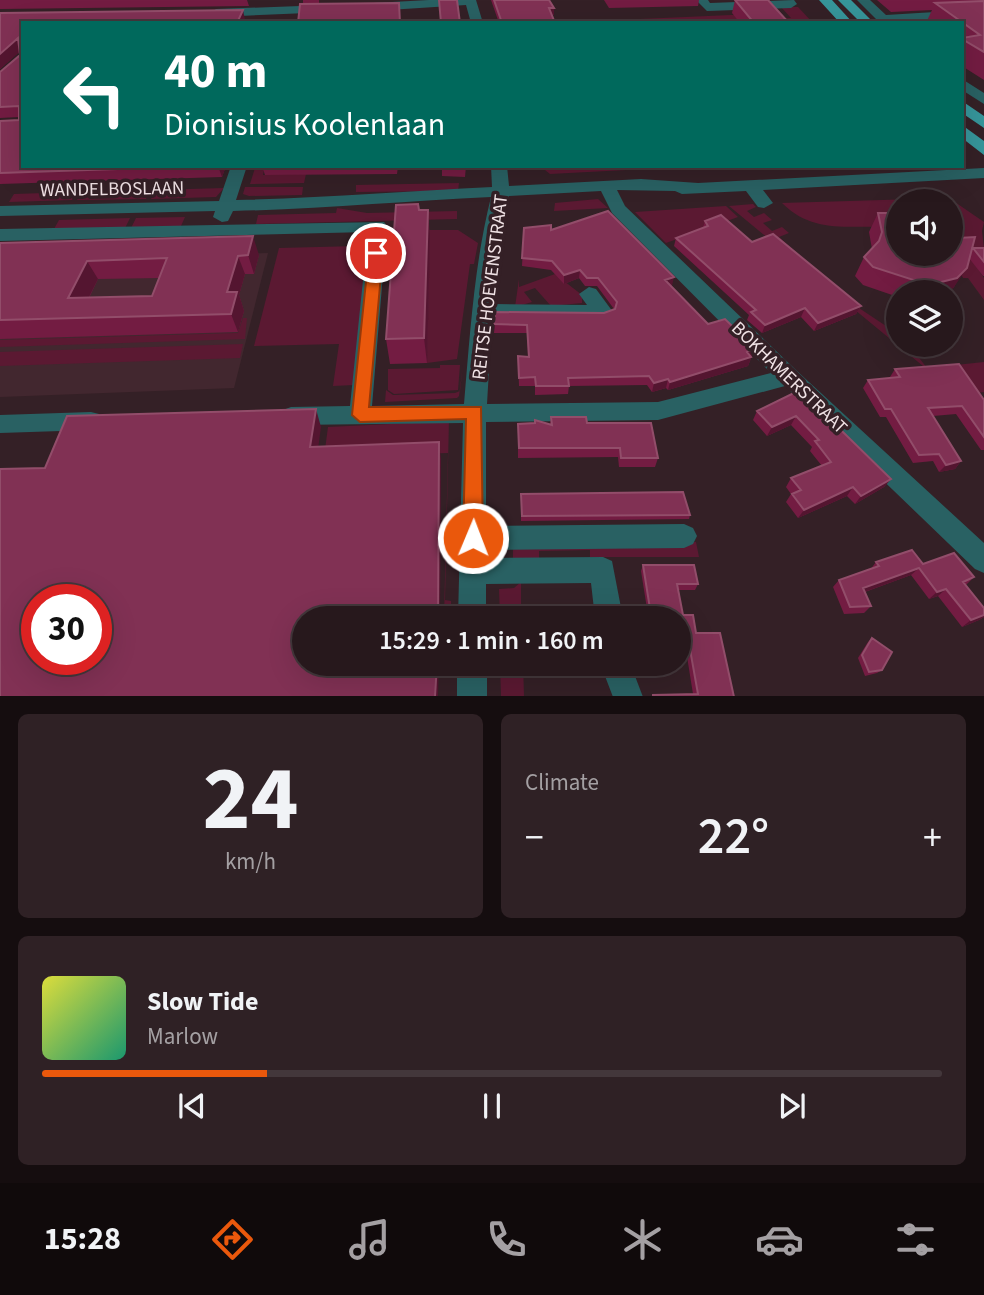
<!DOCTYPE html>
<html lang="en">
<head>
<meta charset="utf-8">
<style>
  body { margin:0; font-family:"Source Sans 3",sans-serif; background:#2f2125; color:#f1f3f6; height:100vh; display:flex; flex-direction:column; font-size:26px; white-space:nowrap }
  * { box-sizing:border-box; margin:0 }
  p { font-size:23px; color:#a4a0a3 }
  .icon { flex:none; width:38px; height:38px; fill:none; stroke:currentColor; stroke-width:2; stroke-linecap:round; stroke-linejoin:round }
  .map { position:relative; height:696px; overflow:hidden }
  .drawer { display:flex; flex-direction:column; gap:18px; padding:18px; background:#150d0f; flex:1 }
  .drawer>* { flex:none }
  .guide { position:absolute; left:21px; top:21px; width:943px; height:147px; border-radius:0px; box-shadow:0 7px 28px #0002,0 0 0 2px #43373b; background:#00695c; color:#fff; overflow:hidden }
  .tools { position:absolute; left:886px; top:189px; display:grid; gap:14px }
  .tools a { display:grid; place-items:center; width:77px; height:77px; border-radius:50%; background:#27181c; box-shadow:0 7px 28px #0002,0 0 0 2px #43373b; font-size:35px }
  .speed { position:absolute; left:21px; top:584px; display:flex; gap:14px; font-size:35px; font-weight:700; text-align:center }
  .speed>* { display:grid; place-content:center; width:91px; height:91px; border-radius:50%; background:#27181c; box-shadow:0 7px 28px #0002,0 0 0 2px #43373b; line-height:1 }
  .speed .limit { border:10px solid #d22; background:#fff; color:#111 }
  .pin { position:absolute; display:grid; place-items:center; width:60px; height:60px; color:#fff; margin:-30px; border:4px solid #fff; border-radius:50%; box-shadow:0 2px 7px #0007 }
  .me { position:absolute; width:77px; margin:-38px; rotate:1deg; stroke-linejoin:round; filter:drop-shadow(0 0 5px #0008) }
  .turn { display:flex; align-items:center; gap:24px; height:147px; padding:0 28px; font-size:32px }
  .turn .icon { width:91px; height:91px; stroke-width:2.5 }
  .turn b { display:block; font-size:49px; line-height:60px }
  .big { font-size:52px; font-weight:600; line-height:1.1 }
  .drawer .tile { flex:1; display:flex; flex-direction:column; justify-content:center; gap:10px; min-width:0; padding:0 24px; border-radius:10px; background:#2f2125 }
  .drawer .dial { align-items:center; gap:0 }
  .dial b { font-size:91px; line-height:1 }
  .song { display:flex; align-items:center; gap:21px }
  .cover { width:84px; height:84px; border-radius:10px; background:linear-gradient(135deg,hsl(60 70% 55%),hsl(160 70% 35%)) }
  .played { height:7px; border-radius:4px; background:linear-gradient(90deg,#ea580c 25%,#43373b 25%) }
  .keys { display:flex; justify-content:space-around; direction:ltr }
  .heat { display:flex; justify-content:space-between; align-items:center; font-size:38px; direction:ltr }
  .drawer .tiles { flex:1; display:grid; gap:18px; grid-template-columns:1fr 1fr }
  .tile:last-child { grid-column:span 2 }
  .trip { position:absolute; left:292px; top:606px; width:399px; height:70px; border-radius:35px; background:#27181c; box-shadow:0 7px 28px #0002,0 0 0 2px #43373b; font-weight:600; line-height:70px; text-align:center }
  .dock { display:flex; height:112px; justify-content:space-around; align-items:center; background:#100a0b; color:#a4a0a3 }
  .dock .icon { width:49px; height:49px }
  .dock .selected { color:#ea580c }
  .dock b { font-size:32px; color:#f1f3f6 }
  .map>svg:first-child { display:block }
  .built { fill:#42272f }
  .green { fill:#5b1932 }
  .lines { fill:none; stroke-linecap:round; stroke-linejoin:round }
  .minor { fill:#296163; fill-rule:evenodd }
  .major { fill:#36959a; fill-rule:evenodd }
  .wall { fill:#731c42; fill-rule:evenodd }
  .shaded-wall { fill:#541530 }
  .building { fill:#813154; stroke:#924d6a; stroke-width:2; fill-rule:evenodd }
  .route { fill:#ea580c; stroke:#983908; stroke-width:2 }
  .labels { text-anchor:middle; stroke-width:7; stroke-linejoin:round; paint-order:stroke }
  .street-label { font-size:19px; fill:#f0e2e5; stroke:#342026 }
</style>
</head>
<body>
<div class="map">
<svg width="984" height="697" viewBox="0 0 984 697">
  <rect width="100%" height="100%" fill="#342026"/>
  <path class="built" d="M268,253L234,388L0,397V273L7,261Z"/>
  <path class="green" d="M781,7H798L813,23L594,21L754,14L775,19L791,18Z
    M540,166H702L550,174Z
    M255,168L264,170L263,175L306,174L304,183L250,184Z
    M459,183L458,191L356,192V185Z
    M245,187H303L302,195L249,196L243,194Z
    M224,188L216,197L151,199L155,190Z
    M150,190L146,199L77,200L82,192Z
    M76,192L72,200L9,202L14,194Z
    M949,198L984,222L982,231L984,248H964L984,278V300L968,278H963L950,254V201H898V228C855,223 816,237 782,203Z
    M598,199L608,208L554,211L555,203Z
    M753,204L756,207L747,211L754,217L764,213L772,220L763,223L772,231L782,227L789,233L779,237L853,304L898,334V345H909L927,368L984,362V392L970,394L929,371L729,206Z
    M726,206L738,217L666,243L635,212Z
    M337,208L367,213L457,211V219L256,224L258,215L336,213Z
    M185,217L181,226L131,228L136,218Z
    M130,218L125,228L54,229L59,220Z
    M421,230H458L478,243L474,264H470L457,359L427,363L430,236Z
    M371,240L354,385L333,386L339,344L254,346L279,248L358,246L360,241Z
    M555,274L582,295V303L551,306L535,288L524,292L532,302L515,307L519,279V287Z
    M243,318H247L245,339L0,347V340L238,333Z
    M243,344L240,358L0,366V352Z
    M440,365H460L458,390L394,394L388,390V369L440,368Z
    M463,365L459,396L457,398L385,402L386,390L393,395L455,393L460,391Z
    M449,419L445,600L451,601V618H444L448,453L324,457L328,427L432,422Z
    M696,542L699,557H590V550L539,551V558L513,559V544Z
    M521,582V618H500L499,589L514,588Z
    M500,663H523L524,696H501Z"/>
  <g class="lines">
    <path class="minor" d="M429,0H476L483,23H471L466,5L373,11L367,7L373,3Z
      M696,0H708L710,3L794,0L797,4L791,8L707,11Z
      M857,0H870L886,15L984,9V17L880,23Z
      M327,5L331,6V12L216,17L210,13L216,9Z
      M962,79L984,93V104L962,90Z
      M231,166H247L236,200C322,198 407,191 492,187L491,166H507L509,186L641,179L698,183L984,168V178L763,190L773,203L764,208L758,207L746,191L682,194L675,191L617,190L625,206L797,371L984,543V573L975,569L785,386L658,420L486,422V526L684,524L693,528L697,536L693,544L684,548L486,550V558L603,557L612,561L623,618H595L591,583L486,584V618H458L463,423L291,425L283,422L280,416L283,410L291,407L350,406L368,232L0,241V229L384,222L387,226L372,406L464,404C470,335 474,265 491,197C405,201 319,209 233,211L228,221L222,222L213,217L215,211L0,216V206L219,201ZM601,191L612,213L771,373L658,402L487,404L492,318L603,319L613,312L596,289L589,287L579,294L587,305L493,304L501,230L509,196Z
      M91,412L99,414L102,421L99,428L91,430L0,433V415Z
      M457,663H487V697H457Z
      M600,663H630L643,697H613Z"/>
    <path class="major" d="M819,0H832L853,23H840Z
      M838,0H851L874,23H861Z
      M962,101L984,116V128L962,113Z
      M962,125L984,141V155L962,138Z"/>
  </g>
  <path class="wall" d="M0,0H247L249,6L0,9Z
    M303,0H319V3L303,4Z
    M491,0H549L554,15H552L555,23H499Z
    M604,0H699L698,6L609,8Z
    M735,0L789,23H740L732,13Z
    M877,0H984V80L962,66V23H926L932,10L891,12Z
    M0,13L245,20L23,166H226L222,177L0,184V121L19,120V117L0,118V72L20,55L19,52L0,69Z
    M262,166H398L397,174L265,175Z
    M442,166H466L465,177L442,176Z
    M878,213L971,250L973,248H984V276H983L969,258L954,287L948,292H898V297L863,285L855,276L864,257L872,249L869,232Z
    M705,221L752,242L861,306L856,314L814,331L801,317L762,333L747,320L749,315L674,246L676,238L703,228Z
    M524,228L551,230L672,286H671L708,324L755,348L748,366L668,390L666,388L652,392L647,385L569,386L568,394L535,395V386H519L518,356L528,357L527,333H494L495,312L604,313L614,309L597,286H585L579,278L564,284L551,270L522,266Z
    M430,236L427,363L390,364L386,339Z
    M0,243L259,255L254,274H245L239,295L244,311L238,332L0,339ZM159,278L152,296L89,298L98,279Z
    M895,369L984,400V450H981L956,414L933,416L961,461L955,469L939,472L933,461L913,463L886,417H880L863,388L868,380L890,378V377Z
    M800,390L891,479L884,487L855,504L847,496L798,518L786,502L791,494L786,487L791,478L822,466L810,451L812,447L791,425L767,436L753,420L757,411Z
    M551,417L587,423L658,458L655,467H619L618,457L518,458V424L550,425Z
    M521,494L690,515L689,519L521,521Z
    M876,562L923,564L974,577L966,585L984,608V617L979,620L962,627L938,596L929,599L911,575L865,592L871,606L864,613L844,614L833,587L839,580L870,570Z
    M643,565L698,584L695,590H678L683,615L696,633L734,697H652L653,695L693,694L685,644H679V618H633L634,615H648L641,571Z
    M872,638L882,670L877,673L865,676L858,658L868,642Z"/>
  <path class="shaded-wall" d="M549,8H554V15H548Z
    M243,10L245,20L244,23H237Z
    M18,38L23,49L0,69V54Z
    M218,166H226L222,177Z
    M428,210L430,236L427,363L424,338Z
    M253,236L259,255L254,274L248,255Z
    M238,256L245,274L239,295L244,311L238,332L231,314L227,292Z
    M87,261L98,279L79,317L68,298Z
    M967,268L954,287L948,292H924L929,285Z
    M580,270L579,278L564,284V275Z
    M674,277L672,286L663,289L665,280Z
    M861,306L856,314L814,331L818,323Z
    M805,308L801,317L762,333L765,325Z
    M755,348L748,366L668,390L670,382Z
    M668,379L666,388L652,392L654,383Z
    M316,409L321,427L316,464L310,447Z
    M796,416L791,425L767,436L772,427Z
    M439,442L441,459L440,618H438Z
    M961,461L955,469L939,472L946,465Z
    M891,479L884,487L855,504L861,496Z
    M853,487L847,496L798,518L804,510Z
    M919,568L911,575L856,595L863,588Z
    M946,589L938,596L929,599L937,592Z
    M984,615V617L979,620L962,627L971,620Z
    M437,663H439L438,697H435Z"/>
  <path class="building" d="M439,0H457L460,23H441Z
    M494,0H549L554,8H549L555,23H502Z
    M735,0H768L789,23H754Z
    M984,1V52L962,39V38L980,35L935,3Z
    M399,3L400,23H298L300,4Z
    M243,10L237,23H23V166H206L0,173V121L19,120V106L0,107V72L20,55L18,38L0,54V13Z
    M418,204L419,210H428L424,338L386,339L396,205Z
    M608,211L674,277L665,280L708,324L725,319L755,348L747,352L751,357L670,382L668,379L654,383L649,376L568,378L569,386H536L535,377L519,378L518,356L529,357L527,325L494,324L495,312L604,313L615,309L617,302L598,278H587L580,270L564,275L552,261L522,258L524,228L551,225V230Z
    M878,213H898V254H950V232L958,238L975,237L967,268L957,278L929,285L873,267L864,257L879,241L882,232Z
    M721,215L752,242L773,234L861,306L818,323L805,308L765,325L751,312L756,310L676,238L708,226L705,221Z
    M253,236L248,255L238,256L227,292H237L231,314L0,320V243ZM167,258L152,296L68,298L87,261Z
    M973,248H984V262Z
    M959,364L984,400V437L962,406L928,408L961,461L946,465L939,454L919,455L891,409H885L868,380L900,377L895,369Z
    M800,390L891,479L861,496L853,487L804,510L792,494L801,490L791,478L831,462L815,441L819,440L796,416L772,427L757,411Z
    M316,409L310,447L439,442L438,618H304V663H437L435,697H0V469L45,468L67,416ZM37,600H96V660H37Z
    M551,417H586L587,423H651L658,458H621L620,448H519L518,424L535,423V420L552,425Z
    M683,492L690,515L522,516L521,494Z
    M912,550L923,564L954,553L974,577L963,582L984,608V615L971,620L946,589L937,592L919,568L863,588L871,606L850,607L839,580L879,566L876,562Z
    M643,565H694L698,584H677L683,615H693L696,633H720L734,697H653V695L698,694L688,638H679V618H634V615H651Z
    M872,638L892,652L882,670L869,672L862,655Z"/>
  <path class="route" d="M376,249L383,253L369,407H481L483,538L480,544L473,547L466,544L463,538L466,419L360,422L352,415L369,253Z"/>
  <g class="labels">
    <g class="street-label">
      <text transform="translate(112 188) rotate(-1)" y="7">WANDELBOSLAAN</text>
      <text transform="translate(489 287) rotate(-83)" y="7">REITSE HOEVENSTRAAT</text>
      <text transform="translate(790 377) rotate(44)" y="7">BOKHAMERSTRAAT</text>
    </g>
  </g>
</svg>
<div class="tools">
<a><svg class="icon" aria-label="sound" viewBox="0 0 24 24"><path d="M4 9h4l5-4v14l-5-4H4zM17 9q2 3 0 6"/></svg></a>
<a><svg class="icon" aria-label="layers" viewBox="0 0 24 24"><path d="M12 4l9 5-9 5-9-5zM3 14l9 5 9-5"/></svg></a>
</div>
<div class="speed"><div class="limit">30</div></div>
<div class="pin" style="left:376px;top:253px;background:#d93025"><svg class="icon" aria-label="arrive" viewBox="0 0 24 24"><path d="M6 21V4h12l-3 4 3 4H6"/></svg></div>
<svg class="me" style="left:473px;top:538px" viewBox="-20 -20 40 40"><circle r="17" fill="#ea580c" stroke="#fff" stroke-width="3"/><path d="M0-11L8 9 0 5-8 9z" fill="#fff"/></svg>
<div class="trip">15:29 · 1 min · 160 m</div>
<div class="guide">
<div class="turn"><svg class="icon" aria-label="left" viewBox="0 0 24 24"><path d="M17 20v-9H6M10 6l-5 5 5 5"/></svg><div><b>40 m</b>Dionisius Koolenlaan</div></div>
</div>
</div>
<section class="drawer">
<div class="tiles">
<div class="tile dial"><b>24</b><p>km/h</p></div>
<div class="tile"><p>Climate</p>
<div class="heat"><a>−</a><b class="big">22°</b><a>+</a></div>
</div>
<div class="tile">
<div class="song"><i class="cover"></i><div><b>Slow Tide</b><p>Marlow</p></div></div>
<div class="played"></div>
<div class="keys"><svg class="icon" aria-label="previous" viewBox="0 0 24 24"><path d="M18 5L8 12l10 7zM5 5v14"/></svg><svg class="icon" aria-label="pause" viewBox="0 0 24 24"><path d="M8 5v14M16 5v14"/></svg><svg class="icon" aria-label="next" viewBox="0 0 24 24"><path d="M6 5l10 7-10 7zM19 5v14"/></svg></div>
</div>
</div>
</section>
<nav class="dock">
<b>15:28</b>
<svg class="icon selected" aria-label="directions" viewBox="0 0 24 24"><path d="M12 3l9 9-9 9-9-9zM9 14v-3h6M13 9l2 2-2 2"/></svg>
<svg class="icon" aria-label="music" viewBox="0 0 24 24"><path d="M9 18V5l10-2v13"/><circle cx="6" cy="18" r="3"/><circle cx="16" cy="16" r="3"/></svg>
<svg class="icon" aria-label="phone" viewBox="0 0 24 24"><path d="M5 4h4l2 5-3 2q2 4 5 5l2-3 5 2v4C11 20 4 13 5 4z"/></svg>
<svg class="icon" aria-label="climate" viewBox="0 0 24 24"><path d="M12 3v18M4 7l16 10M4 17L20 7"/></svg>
<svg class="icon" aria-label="car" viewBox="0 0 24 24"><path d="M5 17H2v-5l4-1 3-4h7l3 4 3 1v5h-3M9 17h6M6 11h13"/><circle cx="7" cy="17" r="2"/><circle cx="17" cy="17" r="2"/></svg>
<svg class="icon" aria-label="filters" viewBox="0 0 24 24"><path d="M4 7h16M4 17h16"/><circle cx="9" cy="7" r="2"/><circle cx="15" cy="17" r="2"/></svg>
</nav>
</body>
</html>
